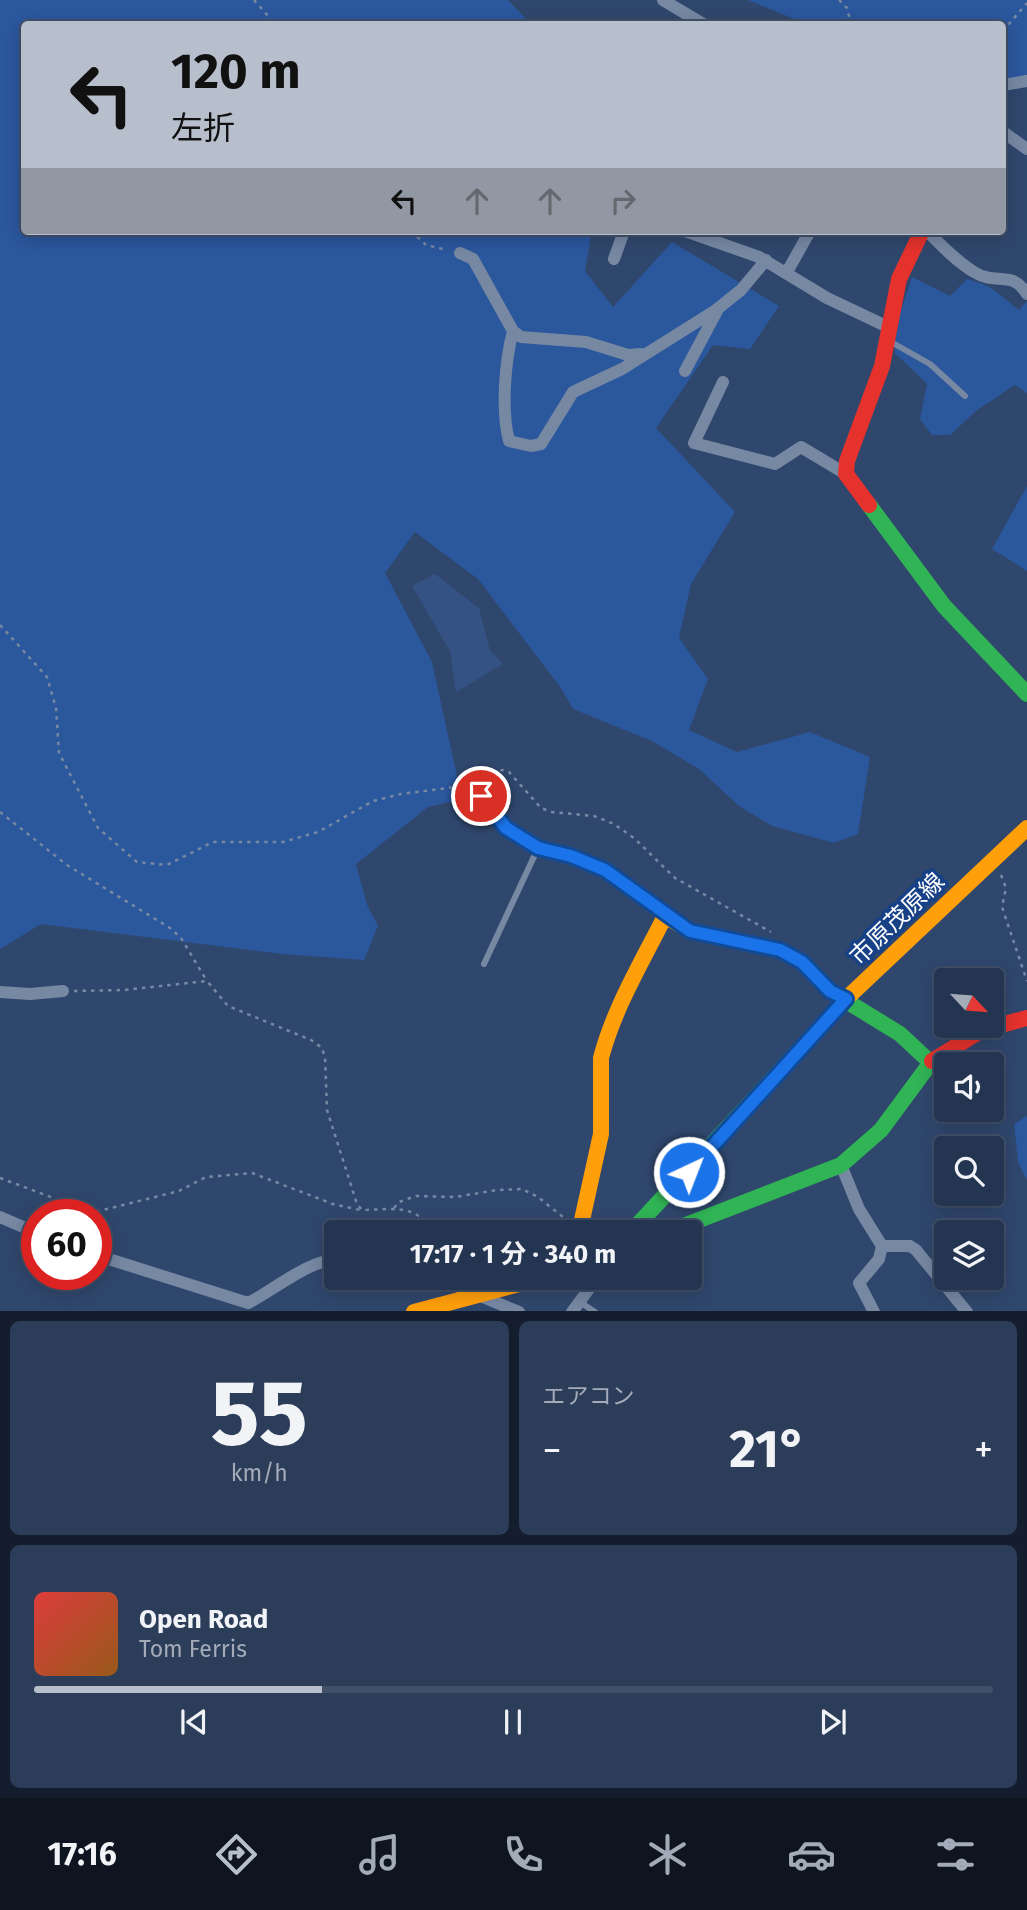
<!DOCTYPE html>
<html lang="ja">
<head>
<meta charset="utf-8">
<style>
  body { margin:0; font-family:"Fira Sans","Noto Sans JP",sans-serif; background:#2c3d59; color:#f1f3f6; height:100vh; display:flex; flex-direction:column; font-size:26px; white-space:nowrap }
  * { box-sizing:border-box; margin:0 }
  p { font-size:23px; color:#a3abb8 }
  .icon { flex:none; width:38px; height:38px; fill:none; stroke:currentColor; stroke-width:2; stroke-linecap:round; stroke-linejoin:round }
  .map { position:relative; height:1311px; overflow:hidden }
  .details { display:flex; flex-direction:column; gap:10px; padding:10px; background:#141d2d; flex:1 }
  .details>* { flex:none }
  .top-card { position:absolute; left:21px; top:21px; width:985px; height:214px; border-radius:7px; box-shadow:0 4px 18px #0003,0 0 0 2px #415069; background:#b7bfcc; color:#111; overflow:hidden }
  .needle { width:46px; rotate:116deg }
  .tools { position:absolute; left:934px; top:968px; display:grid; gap:14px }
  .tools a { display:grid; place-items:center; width:70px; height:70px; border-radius:7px; background:#243552; box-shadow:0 4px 18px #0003,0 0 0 2px #415069; font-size:35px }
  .speed { position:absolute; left:21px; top:1199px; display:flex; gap:14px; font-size:35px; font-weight:700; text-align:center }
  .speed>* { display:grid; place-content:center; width:91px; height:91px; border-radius:50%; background:#243552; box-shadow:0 4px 18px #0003,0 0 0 2px #415069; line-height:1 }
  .speed .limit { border:10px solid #d22; background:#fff; color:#111 }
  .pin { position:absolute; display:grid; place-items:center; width:60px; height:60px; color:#fff; margin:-30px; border:4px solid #fff; border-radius:50%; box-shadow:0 2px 7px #0007 }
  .me { position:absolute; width:77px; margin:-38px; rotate:43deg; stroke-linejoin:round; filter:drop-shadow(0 0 5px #0008) }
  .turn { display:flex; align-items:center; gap:24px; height:147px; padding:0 35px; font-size:32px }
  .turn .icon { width:91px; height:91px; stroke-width:2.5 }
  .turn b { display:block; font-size:49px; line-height:60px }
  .lanes { display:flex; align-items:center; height:66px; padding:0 35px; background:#0003; justify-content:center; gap:35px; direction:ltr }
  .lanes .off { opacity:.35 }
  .big { font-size:52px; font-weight:700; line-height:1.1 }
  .details .widget { flex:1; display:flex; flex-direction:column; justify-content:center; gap:10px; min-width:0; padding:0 24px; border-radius:10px; background:#2c3d59 }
  .details .dial { align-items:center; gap:0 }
  .dial b { font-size:91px; line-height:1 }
  .song { display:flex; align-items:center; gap:21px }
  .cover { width:84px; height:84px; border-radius:10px; background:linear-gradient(135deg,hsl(0 70% 55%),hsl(30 70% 35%)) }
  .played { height:7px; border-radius:4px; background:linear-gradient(90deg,#b7bfcc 30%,#415069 30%) }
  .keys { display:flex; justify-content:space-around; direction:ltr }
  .heat { display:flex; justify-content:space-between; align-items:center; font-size:38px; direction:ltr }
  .details .tiles { flex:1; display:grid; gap:10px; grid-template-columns:1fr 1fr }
  .widget:last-child { grid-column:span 2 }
  .trip { position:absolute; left:324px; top:1220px; width:378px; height:70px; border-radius:7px; background:#243552; box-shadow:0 4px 18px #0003,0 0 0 2px #415069; font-weight:700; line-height:70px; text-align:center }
  .dock { display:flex; height:112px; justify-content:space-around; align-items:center; background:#0e1521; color:#a3abb8 }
  .dock .icon { width:49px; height:49px }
  .dock .current { color:#b7bfcc }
  .dock b { font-size:32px; color:#f1f3f6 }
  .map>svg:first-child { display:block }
  .green { fill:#2b579d }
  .water { fill:#345284 }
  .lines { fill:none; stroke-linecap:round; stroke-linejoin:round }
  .path { stroke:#7788a3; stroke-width:2.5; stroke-dasharray:3.5 5; stroke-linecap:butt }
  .lane { stroke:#7788a3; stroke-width:6 }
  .street { stroke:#7788a3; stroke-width:12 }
  .fast { stroke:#30b455; stroke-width:16 }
  .slow { stroke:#ff9f0a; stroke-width:16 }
  .jam { stroke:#e5322d; stroke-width:16 }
  .route-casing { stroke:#114b97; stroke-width:18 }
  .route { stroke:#1a73e8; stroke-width:12 }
  .labels { text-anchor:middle; stroke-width:7; stroke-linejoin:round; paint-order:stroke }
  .street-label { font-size:24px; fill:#fff; stroke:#174186 }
</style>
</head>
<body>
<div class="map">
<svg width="1027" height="1312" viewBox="0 0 1027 1312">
  <rect width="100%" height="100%" fill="#30476d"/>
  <path class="green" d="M0,0H508L531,24H24V231H592L585,271L613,307L672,242L779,306L750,349L713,345L656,428L735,512L691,584L679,638L708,679L689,730L737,752L810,732L870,757L858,834L834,843L772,826L739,806L699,769L652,741L573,709L561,688L478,579L415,532L385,573L432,662L462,799L428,807L356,864L367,905L378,926L364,960L282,954L41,924L0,949Z
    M748,0H1027V78L1003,80V24H806Z
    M912,277L950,296L967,279C998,288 995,292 1019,310L1027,301V393L1015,385L976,411L950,435H932L920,419L927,384L895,353V328Z
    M1027,486V571L992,549Z
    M1027,1116V1180L1018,1162L1014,1124Z"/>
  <path class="water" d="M435,574L479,608L490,651L503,664L456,692L450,651L412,586Z"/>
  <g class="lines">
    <path class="path" d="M254,0L275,24
      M839,0L847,8L851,24
      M1003,31L1027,3
      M411,231L426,245L447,250
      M0,625L47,677L56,708L59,753L98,828L137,862L167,865L213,842H283L318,832L373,801L401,794L463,786L473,790
      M485,790L494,774L502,770L509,772L541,808L552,812L594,816L614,824L634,838L675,878L771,932
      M0,812L67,865L170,928L181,938L207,981
      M1001,875L1006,888L1002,907L1027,981
      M74,991L124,990L207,981L228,1006L311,1040L321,1047L325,1056L327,1110L357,1204L362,1210C385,1210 421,1202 429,1232
      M0,1178L80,1208L99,1211L179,1191L206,1177L252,1173L333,1204L360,1210
      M394,1208L399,1202L416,1196L455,1197L497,1190L522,1189L538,1197L568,1221"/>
    <path class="lane" d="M891,342L930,364L965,396
      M481,796L506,828L538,848L571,856L605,870L664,915
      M484,964L538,848
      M580,1302L595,1312"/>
    <path class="street" d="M663,0L703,24
      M1003,85L1027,81
      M1003,132L1027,149
      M685,231L759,257L827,298L888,327
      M927,231C941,245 956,261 974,272C996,286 1011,269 1027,294
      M460,253L473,259L513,331C505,361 501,410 509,441L531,446L541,444L573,392L622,369L716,310L741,290L766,260
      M614,259L624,231
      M787,272L810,231
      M513,331L521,337L586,342L628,355L641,354
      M685,371L717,311
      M723,382L694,443L775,464L801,447L846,474
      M0,992L30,994L63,991
      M841,1165L859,1209L882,1246L879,1259L859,1283L874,1312
      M0,1217L37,1233
      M882,1246H910L916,1250L967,1312
      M96,1255L248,1303C270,1293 312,1257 336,1261
      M425,1278L454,1285L519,1312
      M572,1312L597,1278"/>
    <path class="fast" d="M869,505L944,606L1027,694
      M801,962L830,991L900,1034L930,1062
      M631,1232L848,997
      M668,1232L841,1165L881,1130L932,1061"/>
    <path class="slow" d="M848,997L1027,828
      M583,1232L580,1229L601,1134V1058C614,1008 642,962 665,916L690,931L780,950L801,962
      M414,1312L542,1278"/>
    <path class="jam" d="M869,505L846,474L847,461L882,366L899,279L922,231
      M932,1061L982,1030L1027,1018"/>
  </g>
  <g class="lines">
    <g class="route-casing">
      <path id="route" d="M481,796L506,828L538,848L571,856L605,870L690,931L780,950L802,962L830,991L846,999L689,1172"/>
    </g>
    <use href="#route" class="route"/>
  </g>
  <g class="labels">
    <g class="street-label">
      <text transform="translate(897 919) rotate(-44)" y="8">市原茂原線</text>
    </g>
  </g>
</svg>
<div class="tools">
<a><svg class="needle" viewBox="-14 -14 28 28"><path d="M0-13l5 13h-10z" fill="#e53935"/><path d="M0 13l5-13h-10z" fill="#a3abb8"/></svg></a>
<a><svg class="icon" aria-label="sound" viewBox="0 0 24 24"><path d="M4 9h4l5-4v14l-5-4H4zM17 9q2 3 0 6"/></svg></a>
<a><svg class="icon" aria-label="search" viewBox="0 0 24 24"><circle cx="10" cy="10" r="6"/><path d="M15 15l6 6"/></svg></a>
<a><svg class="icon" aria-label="layers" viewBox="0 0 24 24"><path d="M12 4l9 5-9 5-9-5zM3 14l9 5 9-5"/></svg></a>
</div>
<div class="speed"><div class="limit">60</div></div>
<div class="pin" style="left:481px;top:796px;background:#d93025"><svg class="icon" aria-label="arrive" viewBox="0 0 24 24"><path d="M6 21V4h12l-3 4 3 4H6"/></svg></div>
<svg class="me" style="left:689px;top:1172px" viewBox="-20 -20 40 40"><circle r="17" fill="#1a73e8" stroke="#fff" stroke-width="3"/><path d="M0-11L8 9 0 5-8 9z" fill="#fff"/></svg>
<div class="trip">17:17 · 1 分 · 340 m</div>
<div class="top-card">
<div class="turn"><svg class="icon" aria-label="left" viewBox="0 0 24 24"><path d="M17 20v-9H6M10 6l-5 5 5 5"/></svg><div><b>120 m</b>左折</div></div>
<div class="lanes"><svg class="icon" aria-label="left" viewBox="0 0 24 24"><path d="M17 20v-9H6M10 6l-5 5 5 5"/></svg><svg class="icon off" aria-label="ahead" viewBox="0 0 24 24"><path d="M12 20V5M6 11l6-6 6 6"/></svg><svg class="icon off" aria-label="ahead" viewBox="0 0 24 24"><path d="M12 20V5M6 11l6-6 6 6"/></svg><svg class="icon off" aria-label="right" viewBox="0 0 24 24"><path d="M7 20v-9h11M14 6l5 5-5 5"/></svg></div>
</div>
</div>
<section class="details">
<div class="tiles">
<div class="widget dial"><b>55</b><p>km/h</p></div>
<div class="widget"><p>エアコン</p>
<div class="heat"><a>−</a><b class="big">21°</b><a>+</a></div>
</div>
<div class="widget">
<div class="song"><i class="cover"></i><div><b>Open Road</b><p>Tom Ferris</p></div></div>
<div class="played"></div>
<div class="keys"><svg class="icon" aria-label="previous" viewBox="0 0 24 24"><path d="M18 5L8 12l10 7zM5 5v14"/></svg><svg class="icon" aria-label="pause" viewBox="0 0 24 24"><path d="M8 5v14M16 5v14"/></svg><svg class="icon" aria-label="next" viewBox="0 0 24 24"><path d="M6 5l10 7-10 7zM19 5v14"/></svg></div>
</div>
</div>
</section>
<nav class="dock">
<b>17:16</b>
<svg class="icon current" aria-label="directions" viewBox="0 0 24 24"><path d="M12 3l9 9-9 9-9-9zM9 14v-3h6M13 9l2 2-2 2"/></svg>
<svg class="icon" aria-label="music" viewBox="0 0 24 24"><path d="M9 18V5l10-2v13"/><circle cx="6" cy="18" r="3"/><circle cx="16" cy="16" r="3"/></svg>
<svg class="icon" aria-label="phone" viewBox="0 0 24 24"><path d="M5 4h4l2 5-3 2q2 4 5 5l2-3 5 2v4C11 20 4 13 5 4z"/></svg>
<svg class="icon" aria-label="climate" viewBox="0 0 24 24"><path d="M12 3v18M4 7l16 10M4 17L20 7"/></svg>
<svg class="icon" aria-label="car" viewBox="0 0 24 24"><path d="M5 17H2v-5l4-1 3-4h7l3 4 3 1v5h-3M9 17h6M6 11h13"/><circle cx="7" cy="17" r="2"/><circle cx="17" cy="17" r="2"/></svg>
<svg class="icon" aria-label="filters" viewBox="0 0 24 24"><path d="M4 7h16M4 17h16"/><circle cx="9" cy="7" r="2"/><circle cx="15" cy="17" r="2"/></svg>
</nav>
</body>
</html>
